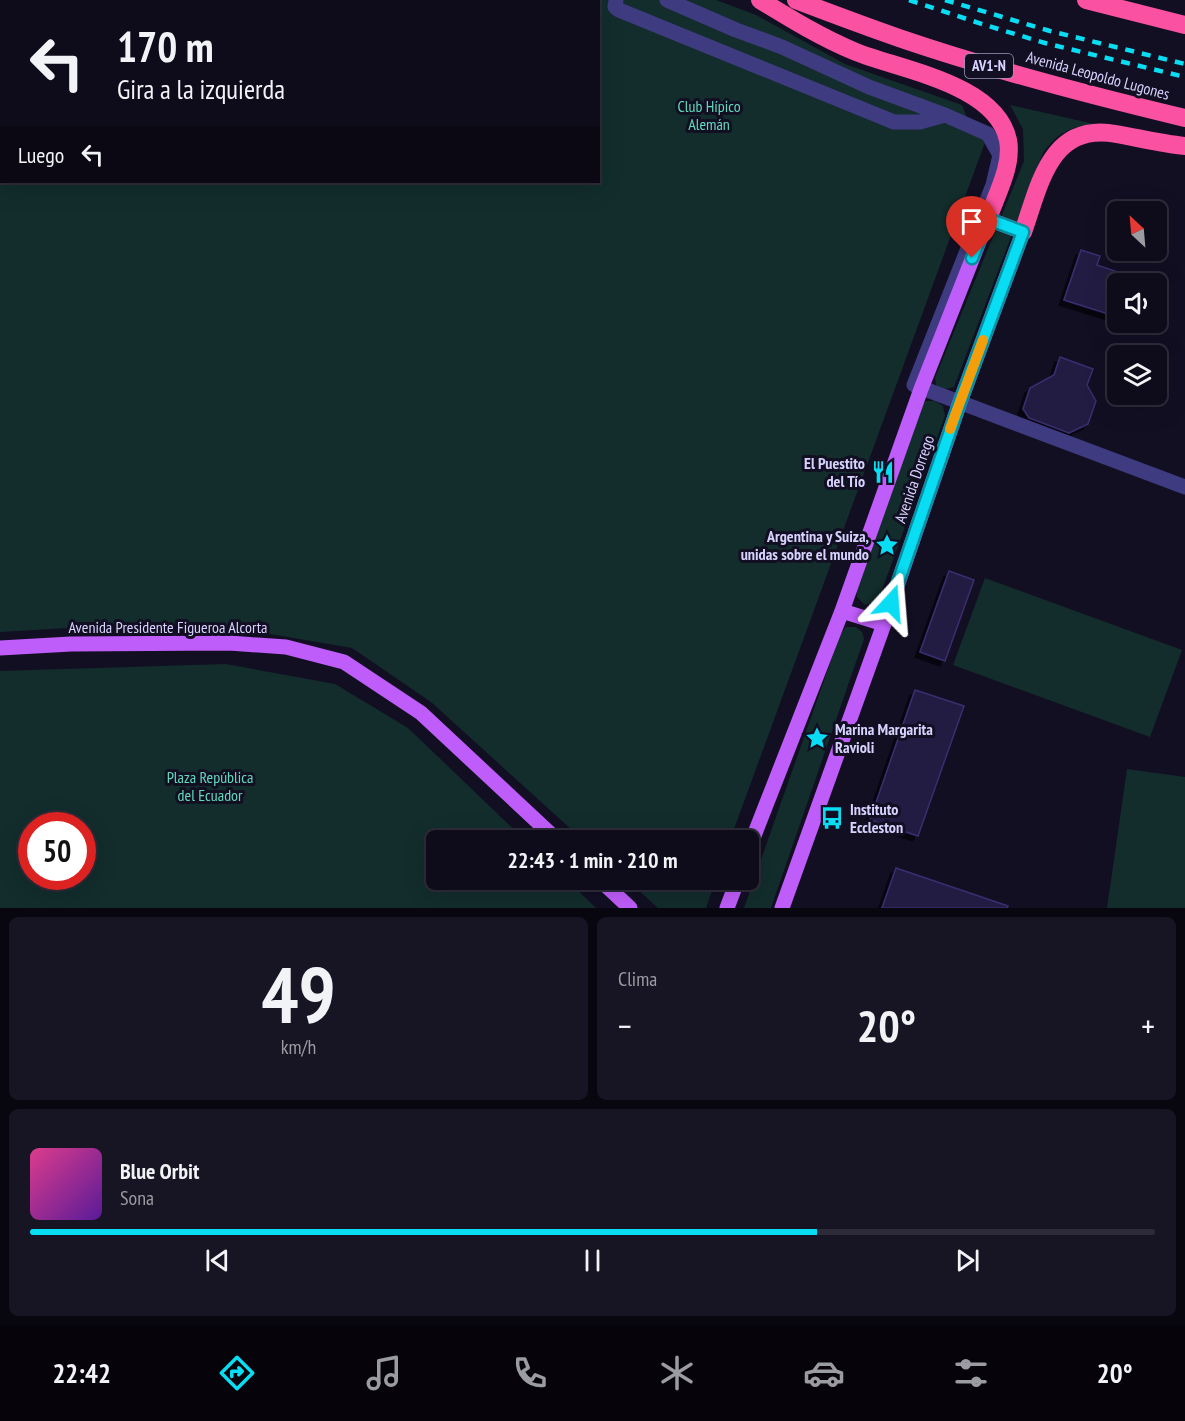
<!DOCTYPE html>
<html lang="es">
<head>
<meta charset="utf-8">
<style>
  body { margin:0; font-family:"PT Sans Narrow",sans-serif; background:#171423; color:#f1f3f6; height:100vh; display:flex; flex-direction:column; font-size:22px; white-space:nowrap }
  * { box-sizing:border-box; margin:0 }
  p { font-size:20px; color:#9b9ba2 }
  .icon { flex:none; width:33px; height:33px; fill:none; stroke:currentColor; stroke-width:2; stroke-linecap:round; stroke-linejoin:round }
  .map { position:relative; height:908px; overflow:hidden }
  .sheet { display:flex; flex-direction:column; gap:9px; padding:9px; background:#08060e; flex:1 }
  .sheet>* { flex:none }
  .hud { position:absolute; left:0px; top:0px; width:600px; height:183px; box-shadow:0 6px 24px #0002,0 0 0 2px #2e2b39; background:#0e0b1a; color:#f1f3f6; overflow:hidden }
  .needle { width:39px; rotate:334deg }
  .buttons { position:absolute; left:1107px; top:201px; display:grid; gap:12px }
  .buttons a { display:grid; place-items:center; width:60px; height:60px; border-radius:9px; background:#0e0b1a; box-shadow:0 6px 24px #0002,0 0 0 2px #2e2b39; font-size:30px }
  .speed { position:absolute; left:18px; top:812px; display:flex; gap:12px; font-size:30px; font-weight:700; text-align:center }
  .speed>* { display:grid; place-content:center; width:78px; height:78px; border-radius:50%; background:#0e0b1a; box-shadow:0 6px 24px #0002,0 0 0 2px #2e2b39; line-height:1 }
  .speed .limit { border:9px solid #d22; background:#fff; color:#111 }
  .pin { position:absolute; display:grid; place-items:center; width:51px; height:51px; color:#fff; margin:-62px -26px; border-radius:50% 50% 50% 0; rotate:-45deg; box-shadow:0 0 6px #0007 }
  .pin .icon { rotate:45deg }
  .me { position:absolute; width:66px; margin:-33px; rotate:19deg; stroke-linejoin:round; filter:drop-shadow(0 0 4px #0008) }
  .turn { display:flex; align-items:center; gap:21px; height:126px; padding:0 18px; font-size:27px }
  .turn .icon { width:78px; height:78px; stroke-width:2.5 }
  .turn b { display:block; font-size:42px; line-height:51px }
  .then { display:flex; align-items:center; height:57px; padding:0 18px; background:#0003; gap:12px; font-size:22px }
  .big { font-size:45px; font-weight:600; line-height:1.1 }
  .sheet .tile { flex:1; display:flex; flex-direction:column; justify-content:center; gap:9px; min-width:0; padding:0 21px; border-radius:9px; background:#171423 }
  .sheet .dial { align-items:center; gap:0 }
  .dial b { font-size:78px; line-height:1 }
  .song { display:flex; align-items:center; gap:18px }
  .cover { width:72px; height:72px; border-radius:9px; background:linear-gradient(135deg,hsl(330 70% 55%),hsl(270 70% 35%)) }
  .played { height:6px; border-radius:3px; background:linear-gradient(90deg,#08ddf4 70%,#2e2b39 70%) }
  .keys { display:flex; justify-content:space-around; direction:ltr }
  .heat { display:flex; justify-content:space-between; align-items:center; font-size:33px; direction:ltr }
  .sheet .tiles { flex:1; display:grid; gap:9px; grid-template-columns:1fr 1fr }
  .tile:last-child { grid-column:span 2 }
  .trip { position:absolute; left:426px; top:830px; width:333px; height:60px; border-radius:9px; background:#0e0b1a; box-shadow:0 6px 24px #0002,0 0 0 2px #2e2b39; font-weight:600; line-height:60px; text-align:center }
  .tabs { display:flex; height:96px; justify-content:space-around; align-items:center; background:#06040a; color:#9b9ba2 }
  .tabs .icon { width:42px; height:42px }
  .tabs .current { color:#08ddf4 }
  .tabs b { font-size:27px; color:#f1f3f6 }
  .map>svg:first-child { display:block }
  .green { fill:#122d2c; fill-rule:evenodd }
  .building { fill:#231b43; stroke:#3b2e6f; stroke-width:1.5; filter:url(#shadow) }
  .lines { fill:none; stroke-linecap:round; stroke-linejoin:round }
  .minor { stroke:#3e3b81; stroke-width:15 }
  .major { stroke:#bf5dfa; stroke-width:15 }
  .highway { stroke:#fa51a2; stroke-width:18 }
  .rail { stroke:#08ddf4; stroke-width:4.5; stroke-dasharray:9 8; stroke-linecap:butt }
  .route-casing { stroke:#05909f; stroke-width:15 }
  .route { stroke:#08ddf4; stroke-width:10 }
  .slow { stroke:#f59e0b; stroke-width:10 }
  .labels { text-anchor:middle; stroke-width:6; stroke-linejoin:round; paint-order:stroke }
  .shield { fill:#120f23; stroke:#9c98bc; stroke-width:1.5 }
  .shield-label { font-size:15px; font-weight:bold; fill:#d7d2fe }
  .street-label { font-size:16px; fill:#d7d2fe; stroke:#120f23 }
  .park-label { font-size:16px; fill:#60dbbc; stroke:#120f23 }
  .poi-label { font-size:16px; font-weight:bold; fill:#d7d2fe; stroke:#120f23; text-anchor:end }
</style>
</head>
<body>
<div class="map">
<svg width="1185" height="908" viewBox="0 0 1185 908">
  <defs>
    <filter id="shadow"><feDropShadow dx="-5" dy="5" stdDeviation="0" flood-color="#0009"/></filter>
  </defs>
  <rect width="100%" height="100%" fill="#120f23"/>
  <path class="green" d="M0,0H716L756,15L845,64L962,105L966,115L962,128L988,134L730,840H583L431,702L352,648L229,627L69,628L0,632ZM2,2H598V182H2Z
    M1010,105L1094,124C1070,127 1057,133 1043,153L954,387L941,390L936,385L935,378L1024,161L1023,129Z
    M926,401H935L943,406L945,416L881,593L874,602L865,605L857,597L856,586L919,408Z
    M985,578L1182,650L1150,737L953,665Z
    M846,627H856L862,632L864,639L771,908H744L840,635Z
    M226,664L335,684L408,728L525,840H436V879H566L596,908H0V671ZM32,825H82V876H32Z
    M1127,769L1185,777V908H1107Z
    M626,879H716L706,908H658Z"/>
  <path class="building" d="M1081,250L1100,256L1097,265L1144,281V284H1118V317L1064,300Z
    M1060,357L1093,369L1087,385L1096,401L1088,424L1069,433L1029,418L1023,409L1030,388L1054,375Z
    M949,571L974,580L945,661L920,652Z
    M915,690L964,706L918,836L870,820Z
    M896,868L1008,906L1007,908H882Z"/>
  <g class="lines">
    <path class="minor" d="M616,0L615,7L619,10L894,122H920L945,115
      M667,0L736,30L782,47L869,87L945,115L988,134L1000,155L993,185L914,385L1185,487"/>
    <path class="major" d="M842,611L884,624
      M0,648L71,644L229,643L286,647L344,662L421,713L557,840
      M748,851L842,611L921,389L988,219L1023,232L960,402L884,624L782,908
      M599,879L630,908
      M727,908L738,879"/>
    <path class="highway" d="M760,0C791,19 822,38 856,52C901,70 996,84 1008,140C1013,166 996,195 988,219
      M796,0C830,13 865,26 899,38C992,70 1089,95 1185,118
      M1086,0L1185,25
      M1023,232C1040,184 1050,122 1116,134C1139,138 1162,144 1185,146"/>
    <path class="rail" d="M909,0L985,25L1045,43L1185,77
      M945,0L1050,31L1185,64"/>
  </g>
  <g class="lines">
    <g class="route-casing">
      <path id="route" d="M891,603L960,402L1023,232L988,219L972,258"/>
    </g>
    <use href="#route" class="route"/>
    <path class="slow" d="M950,429L983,340"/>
  </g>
  <defs>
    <g id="restaurant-bare" transform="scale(1.8)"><path d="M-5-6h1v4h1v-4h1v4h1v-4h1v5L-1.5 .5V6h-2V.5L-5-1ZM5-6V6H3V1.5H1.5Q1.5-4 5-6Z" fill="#08ddf4" stroke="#120f23" stroke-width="2.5" paint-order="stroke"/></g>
    <g id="sight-bare" transform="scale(1.8)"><path d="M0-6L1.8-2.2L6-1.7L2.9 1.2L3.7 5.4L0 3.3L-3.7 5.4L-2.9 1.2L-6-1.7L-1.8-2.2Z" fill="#08ddf4" stroke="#120f23" stroke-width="2.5" paint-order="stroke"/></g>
    <g id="bus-bare" transform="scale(1.8)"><path d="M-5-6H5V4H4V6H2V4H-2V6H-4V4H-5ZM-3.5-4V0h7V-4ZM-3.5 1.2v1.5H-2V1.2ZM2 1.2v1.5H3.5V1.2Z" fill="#08ddf4" stroke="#120f23" stroke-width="2.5" paint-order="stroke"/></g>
  </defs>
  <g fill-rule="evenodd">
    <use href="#restaurant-bare" x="883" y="472"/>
    <use href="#sight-bare" x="887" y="545"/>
    <use href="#sight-bare" x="817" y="738"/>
    <use href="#bus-bare" x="832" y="818"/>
  </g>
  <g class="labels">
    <rect class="shield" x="965" y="54" width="48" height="24" rx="4.5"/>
    <g class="shield-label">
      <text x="989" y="71">AV1-N</text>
    </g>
    <g class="street-label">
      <text transform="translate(1098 75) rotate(15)" y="6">Avenida Leopoldo Lugones</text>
      <text transform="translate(914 479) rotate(-71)" y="6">Avenida Dorrego</text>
      <text x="168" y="633">Avenida Presidente Figueroa Alcorta</text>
    </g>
    <g class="park-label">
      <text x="709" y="112">Club Hípico<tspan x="709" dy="18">Alemán</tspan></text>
      <text x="210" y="783">Plaza República<tspan x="210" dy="18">del Ecuador</tspan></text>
    </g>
    <g class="poi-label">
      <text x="865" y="469">El Puestito<tspan x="865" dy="18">del Tío</tspan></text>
      <text x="869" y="542">Argentina y Suiza,<tspan x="869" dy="18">unidas sobre el mundo</tspan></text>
      <text x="835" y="735" text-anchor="start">Marina Margarita<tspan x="835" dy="18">Ravioli</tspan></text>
      <text x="850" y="815" text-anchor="start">Instituto<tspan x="850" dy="18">Eccleston</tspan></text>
    </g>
  </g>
</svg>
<div class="buttons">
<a><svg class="needle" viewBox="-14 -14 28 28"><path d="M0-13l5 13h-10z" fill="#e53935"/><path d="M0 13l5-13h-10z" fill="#9b9ba2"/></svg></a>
<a><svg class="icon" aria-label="sound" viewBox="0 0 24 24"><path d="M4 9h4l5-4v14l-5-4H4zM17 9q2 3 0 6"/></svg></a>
<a><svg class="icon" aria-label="layers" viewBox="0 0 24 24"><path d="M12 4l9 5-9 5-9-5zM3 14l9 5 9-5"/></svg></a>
</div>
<div class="speed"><div class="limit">50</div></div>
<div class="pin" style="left:972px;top:258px;background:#d93025"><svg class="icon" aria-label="arrive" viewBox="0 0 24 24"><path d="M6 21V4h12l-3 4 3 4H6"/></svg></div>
<svg class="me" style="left:891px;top:603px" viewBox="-20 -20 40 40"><path d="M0-17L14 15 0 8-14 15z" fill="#08ddf4" stroke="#fff" stroke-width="4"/></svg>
<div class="trip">22:43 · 1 min · 210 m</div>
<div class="hud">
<div class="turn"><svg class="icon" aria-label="left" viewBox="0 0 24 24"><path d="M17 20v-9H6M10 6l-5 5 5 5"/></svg><div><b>170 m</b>Gira a la izquierda</div></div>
<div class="then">Luego<svg class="icon" aria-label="left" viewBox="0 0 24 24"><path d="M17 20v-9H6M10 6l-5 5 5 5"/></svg></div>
</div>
</div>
<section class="sheet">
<div class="tiles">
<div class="tile dial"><b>49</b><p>km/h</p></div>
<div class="tile"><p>Clima</p>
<div class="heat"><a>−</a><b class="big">20°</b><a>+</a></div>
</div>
<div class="tile">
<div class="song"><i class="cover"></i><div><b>Blue Orbit</b><p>Sona</p></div></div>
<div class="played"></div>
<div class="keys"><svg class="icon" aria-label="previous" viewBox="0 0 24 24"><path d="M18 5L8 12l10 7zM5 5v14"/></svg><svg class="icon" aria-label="pause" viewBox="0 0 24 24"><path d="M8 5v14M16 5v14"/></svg><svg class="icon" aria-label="next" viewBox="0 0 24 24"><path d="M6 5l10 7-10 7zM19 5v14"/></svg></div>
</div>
</div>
</section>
<nav class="tabs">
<b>22:42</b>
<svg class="icon current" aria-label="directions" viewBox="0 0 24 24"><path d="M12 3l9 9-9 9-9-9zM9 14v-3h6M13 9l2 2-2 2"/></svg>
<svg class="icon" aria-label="music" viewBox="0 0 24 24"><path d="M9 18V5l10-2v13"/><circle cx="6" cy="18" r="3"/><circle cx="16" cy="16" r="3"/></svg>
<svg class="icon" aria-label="phone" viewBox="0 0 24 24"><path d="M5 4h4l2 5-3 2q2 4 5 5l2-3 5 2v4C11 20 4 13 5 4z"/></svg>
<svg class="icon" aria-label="climate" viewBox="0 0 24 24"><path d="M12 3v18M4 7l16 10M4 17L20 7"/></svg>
<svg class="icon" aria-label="car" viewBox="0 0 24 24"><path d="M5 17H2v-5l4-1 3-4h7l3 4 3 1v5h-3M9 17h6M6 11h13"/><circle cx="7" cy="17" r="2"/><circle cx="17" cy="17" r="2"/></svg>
<svg class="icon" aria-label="filters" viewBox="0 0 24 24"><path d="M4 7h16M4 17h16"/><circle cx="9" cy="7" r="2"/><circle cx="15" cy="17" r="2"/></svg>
<b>20°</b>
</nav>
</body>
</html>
